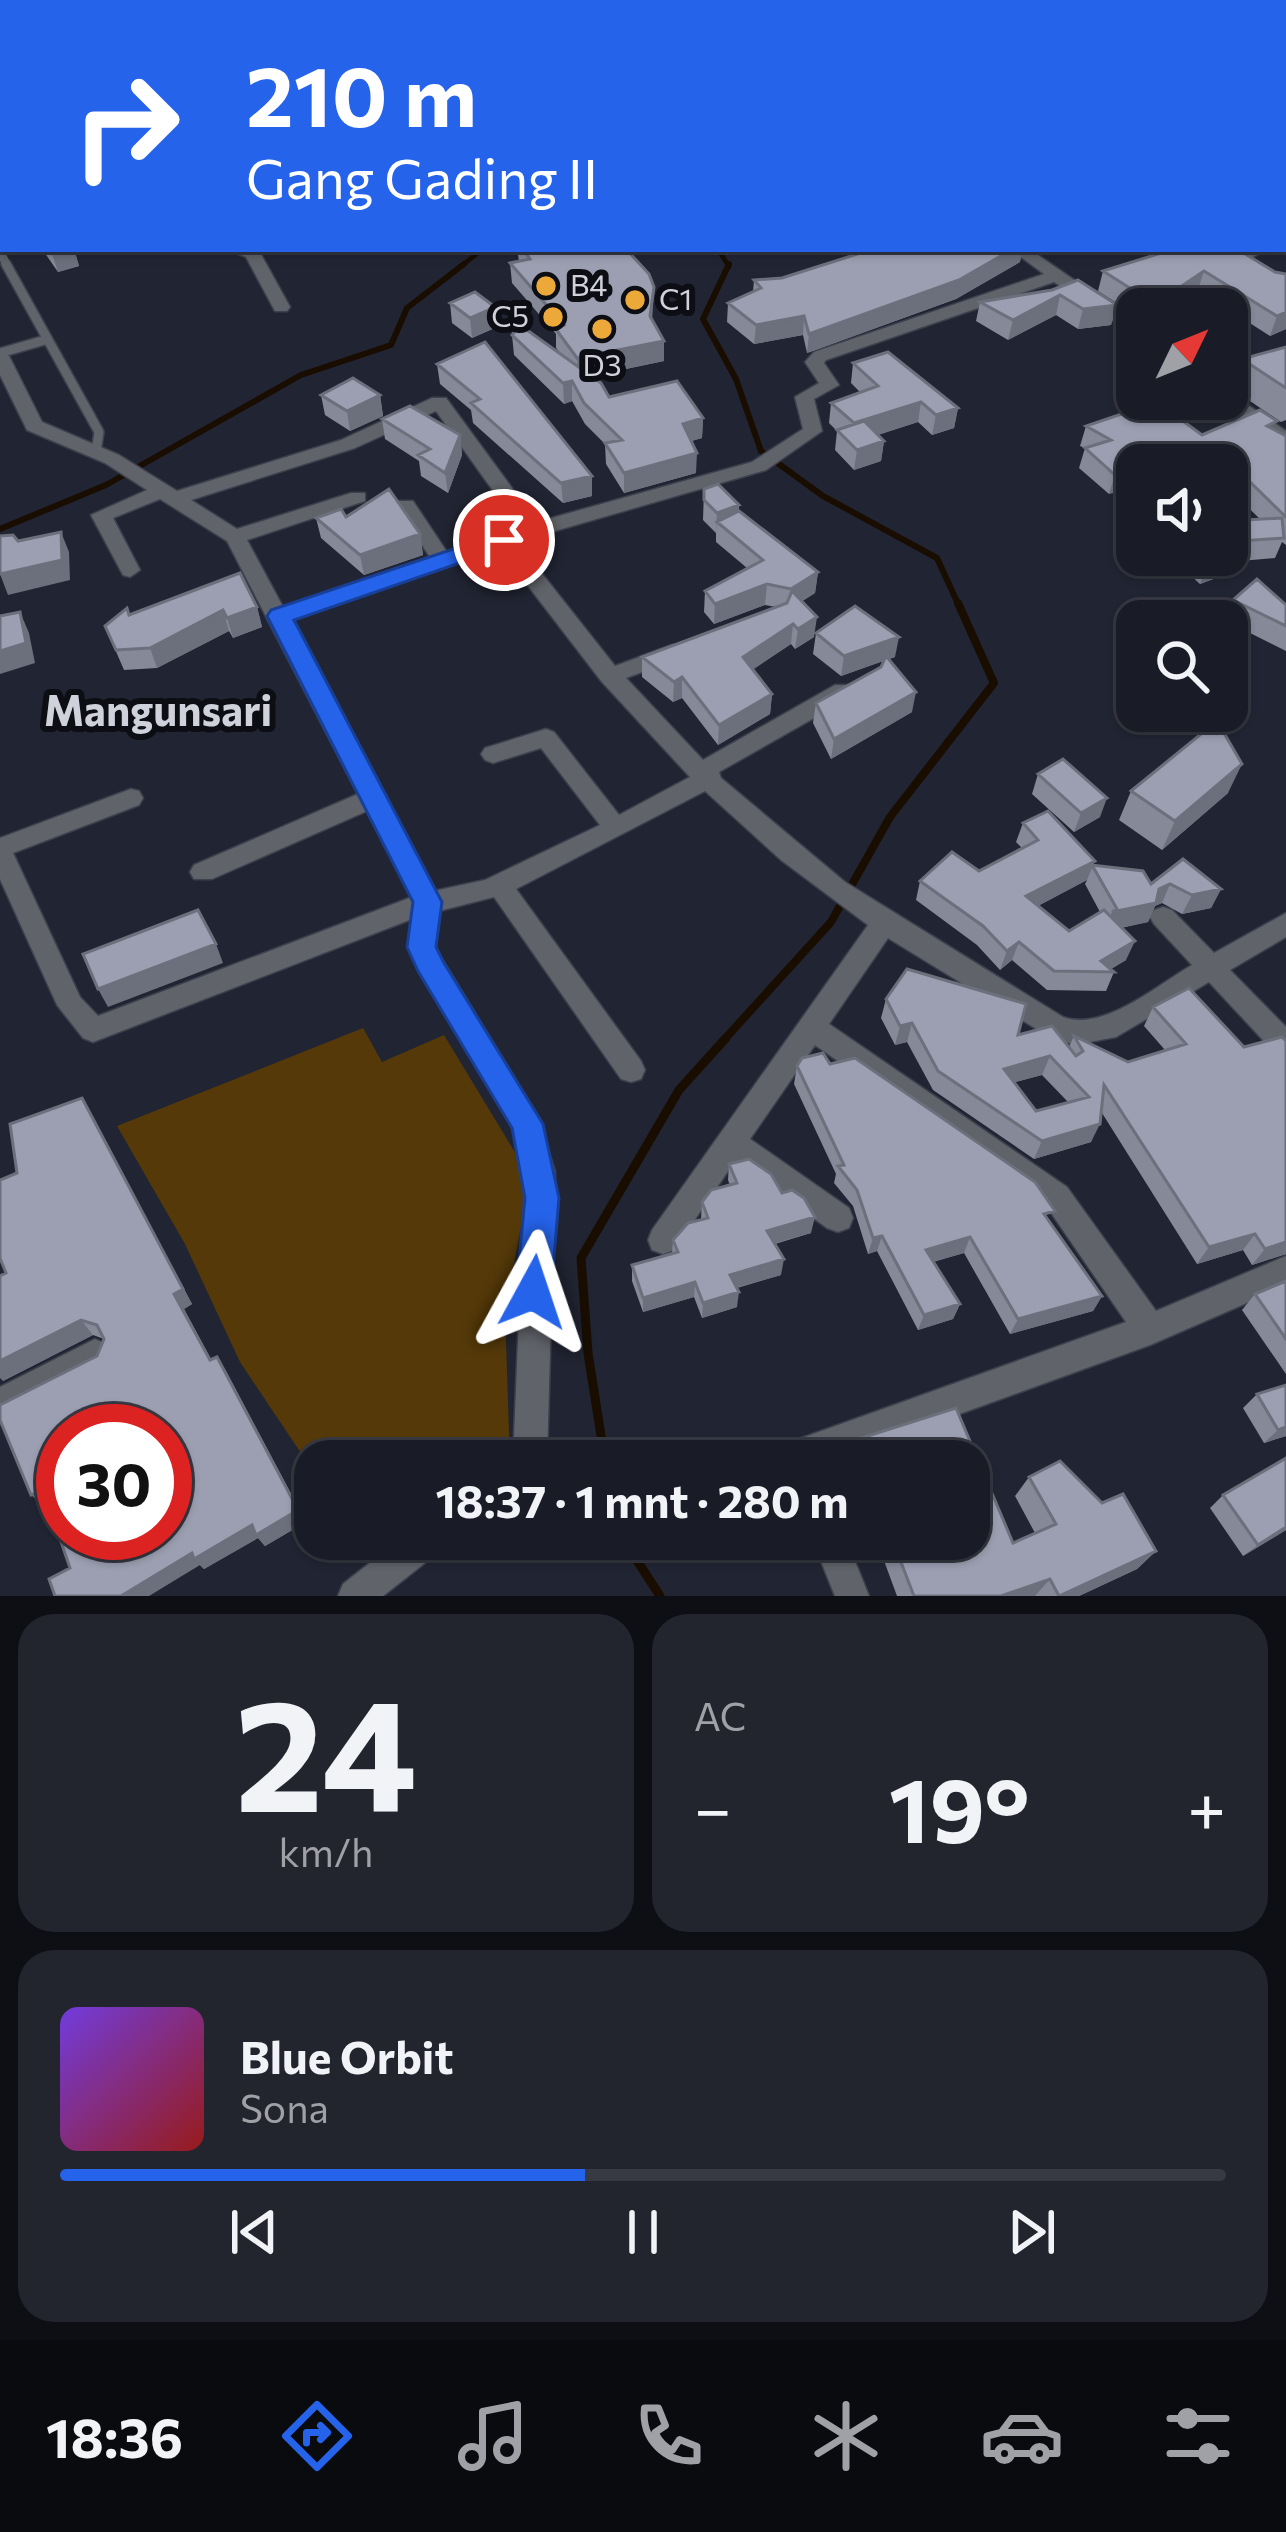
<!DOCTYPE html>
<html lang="id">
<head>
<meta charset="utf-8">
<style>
  body { margin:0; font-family:Commissioner,sans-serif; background:#22242e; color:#f1f3f6; height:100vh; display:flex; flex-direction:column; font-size:45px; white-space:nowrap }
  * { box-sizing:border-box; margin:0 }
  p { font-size:39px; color:#9fa1a7 }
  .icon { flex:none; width:66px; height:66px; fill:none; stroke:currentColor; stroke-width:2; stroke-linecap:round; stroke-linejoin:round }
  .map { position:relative; height:1596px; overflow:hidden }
  .details { display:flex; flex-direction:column; gap:18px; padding:18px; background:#0e0f15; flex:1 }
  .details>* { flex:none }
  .banner { position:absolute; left:0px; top:0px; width:1287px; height:252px; box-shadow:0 3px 9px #0004,0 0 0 3px #373943; background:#2563eb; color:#fff; overflow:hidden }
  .needle { width:78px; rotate:47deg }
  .tools { position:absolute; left:1116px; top:288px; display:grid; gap:24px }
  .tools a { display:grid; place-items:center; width:132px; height:132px; border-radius:24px; background:#191b26; box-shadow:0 3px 9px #0004,0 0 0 3px #373943; font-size:60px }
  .speed { position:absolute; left:36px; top:1404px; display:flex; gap:24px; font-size:60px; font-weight:700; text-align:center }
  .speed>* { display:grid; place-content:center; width:156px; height:156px; border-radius:50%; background:#191b26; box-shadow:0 3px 9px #0004,0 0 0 3px #373943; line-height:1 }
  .speed .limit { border:18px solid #d22; background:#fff; color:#111 }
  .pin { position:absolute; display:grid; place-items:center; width:102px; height:102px; color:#fff; margin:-51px; border:6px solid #fff; border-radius:50%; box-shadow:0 3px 12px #0007 }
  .me { position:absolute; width:132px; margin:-66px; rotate:5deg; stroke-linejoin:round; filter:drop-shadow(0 0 9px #0008) }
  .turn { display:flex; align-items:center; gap:42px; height:252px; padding:0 48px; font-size:54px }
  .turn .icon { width:156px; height:156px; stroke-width:2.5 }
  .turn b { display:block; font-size:84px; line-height:102px }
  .big { font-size:90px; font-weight:700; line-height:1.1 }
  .details .widget { flex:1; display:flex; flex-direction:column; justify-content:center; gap:18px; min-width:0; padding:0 42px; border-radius:36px; background:#22242e }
  .details .dial { align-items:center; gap:0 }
  .dial b { font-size:156px; line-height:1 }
  .song { display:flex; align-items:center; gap:36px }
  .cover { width:144px; height:144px; border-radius:18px; background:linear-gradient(135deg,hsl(260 70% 55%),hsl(0 70% 35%)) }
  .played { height:12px; border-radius:6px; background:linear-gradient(90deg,#2563eb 45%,#373943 45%) }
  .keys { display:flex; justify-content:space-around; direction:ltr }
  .heat { display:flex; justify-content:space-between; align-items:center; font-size:66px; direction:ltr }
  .details .tiles { flex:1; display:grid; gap:18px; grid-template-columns:1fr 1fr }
  .widget:last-child { grid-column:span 2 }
  .trip { position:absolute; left:294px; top:1440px; width:696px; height:120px; border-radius:36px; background:#191b26; box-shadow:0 3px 9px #0004,0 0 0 3px #373943; font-weight:700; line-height:120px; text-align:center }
  .tabs { display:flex; height:192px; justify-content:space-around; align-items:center; background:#0a0b0f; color:#9fa1a7 }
  .tabs .icon { width:84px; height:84px }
  .tabs .current { color:#2563eb }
  .tabs b { font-size:54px; color:#f1f3f6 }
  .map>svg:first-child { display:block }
  .green { fill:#553908 }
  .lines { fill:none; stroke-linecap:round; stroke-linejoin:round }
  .stream-far3 { stroke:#190d00; stroke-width:4.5 }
  .stream-far2 { stroke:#190d00; stroke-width:6 }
  .stream-far1 { stroke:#190d00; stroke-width:8 }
  .stream { stroke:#190d00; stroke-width:9 }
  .service-far1-casing { stroke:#3d404d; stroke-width:9 }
  .service-casing { stroke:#3d404d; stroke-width:12 }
  .minor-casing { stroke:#3d404d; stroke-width:3 }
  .service-far1 { stroke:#61636a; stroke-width:8 }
  .service { stroke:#61636a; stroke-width:9 }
  .minor { fill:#61636a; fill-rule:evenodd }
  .wall { fill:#858998; fill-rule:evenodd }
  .shaded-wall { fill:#6c6f7c }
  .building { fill:#9b9fb1; stroke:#6c6f7c; stroke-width:3; fill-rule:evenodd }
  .route { fill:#2563eb; stroke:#184099; stroke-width:3 }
  .poi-dot { fill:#eca93a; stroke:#0d0e14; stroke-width:4.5 }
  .labels { text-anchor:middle; stroke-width:12; stroke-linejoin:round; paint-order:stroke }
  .far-poi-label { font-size:30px; fill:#d0d2db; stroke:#0d0e14; text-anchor:start }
  .quarter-label { font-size:42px; font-weight:bold; fill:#d0d2db; stroke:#0d0e14 }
</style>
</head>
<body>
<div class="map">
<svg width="1286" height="1596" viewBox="0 0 1286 1596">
  <rect width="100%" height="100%" fill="#212432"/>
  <path class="green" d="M363,1028L382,1062L444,1035L516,1154L528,1190L505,1311L510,1461H315V1474L240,1362L185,1244L117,1126Z"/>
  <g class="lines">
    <path class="stream-far3" d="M718,249L729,267
      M460,267L483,249"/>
    <path class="stream-far2" d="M729,264L703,319L736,379L761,451L823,496L937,558L959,606
      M0,529L106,485L301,375L391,345L407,308L464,264"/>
    <path class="stream-far1" d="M723,1041L831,922L890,817L994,683L958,603"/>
    <path class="stream" d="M605,1461L588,1353L581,1258L679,1090L726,1038
      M623,1539L660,1596"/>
    <g class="service-far1-casing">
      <path id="service-far1" d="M0,252L8,267"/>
    </g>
    <g class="service-casing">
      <path id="service" d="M6,264L99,432L96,452
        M0,353L45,340"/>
    </g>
    <g class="minor-casing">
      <path id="minor" d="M153,0H167V3H153Z
        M293,0H317L319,2L290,3Z
        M821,0H845L818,3Z
        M863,0H878L881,3H866Z
        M941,0H957L960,3H944Z
        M1214,0H1229L1232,3H1217Z
        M3,74V82L0,83V75Z
        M3,147V157L0,158V148Z
        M1286,234V244L1284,245V235Z
        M3,238V248L0,249V239Z
        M226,249H258L290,307L287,311H275L246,257Z
        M1010,249H1029L1137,323V336L1054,282L826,360L824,363L839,385L814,399L822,431L766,470L517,542L615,666L672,645L680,648L683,653L680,658L626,678L703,760L835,685H851L854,691L851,697L719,772L721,778L845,882L1063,1017C1104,1032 1157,985 1192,965L1154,924L1150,917L1154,910L1163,907L1172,910L1214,953L1286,913V937L1230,970L1286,1027V1058L1276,1054L1209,982L1116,1037L1074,1045L1043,1033L888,938L829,1024L1067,1187L1156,1311L1286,1256V1286L1150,1345L830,1461H768L773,1449L785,1444L1126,1322L1047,1207L815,1045L750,1139L849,1208L853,1218L849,1228L838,1232L827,1228L735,1161L674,1250L663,1254L652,1250L648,1240L652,1230L868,925L781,860L705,791L516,889L641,1061L645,1070L641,1079L631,1082L621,1079L494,897L439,911L434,946L537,1115L555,1172L547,1461H513L525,1172L514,1128L408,947L412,919L93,1042L83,1038L57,1005L0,879V838L131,789L139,791L143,798L139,805L13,853L80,997L98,1016L412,897L367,811L212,879H194L190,872L194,865L358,794L227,541L160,499L113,518L140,570L130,577L123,575L91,515L147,490L105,463L27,430L0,375V351L9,356L42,422L119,455L177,491L341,440L432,398H446L537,522L752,462L803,429L795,397L819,383L805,362L814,352L1044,274ZM436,411L519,527L447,552L413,501H399L396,506L430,557L283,607L247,540L365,501V493H351L237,529L191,500L355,448ZM499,548L602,682L690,777L619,815L554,732L546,729L485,748L481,754L485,760L493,763L541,748L600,825L485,880L434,891L290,620Z
        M1245,249H1268L1245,261H1233V253Z
        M1227,391L1286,431V446L1220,401L1227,399Z
        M95,1339L106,1344L111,1355L106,1366L0,1420V1387Z
        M400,1539H445L440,1551L383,1596H338L343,1584Z
        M812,1539H846L869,1596H835Z"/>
    </g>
    <use href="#service-far1" class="service-far1"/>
    <use href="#service" class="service"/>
    <use href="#minor" class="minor"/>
  </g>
  <path class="wall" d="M1237,0H1286V22L1284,20V3H1243Z
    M42,249H74L79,266L58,272Z
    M517,249H626L654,287L652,320L664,361L592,376L609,397L703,418L702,438L691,441L696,473L624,493L606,464L605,444L585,424L572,401L564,404L514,355L512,335L560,353L556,348V334L512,283L510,263L519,261Z
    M901,249H1022L1020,262L956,299L807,353L803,335L754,344L727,322L728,303L753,292L754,280L782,278L894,252Z
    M1237,249L1286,329L1270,336L1198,290L1170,309H1137V316L1098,291L1103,271Z
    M1052,290L1117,305L1111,325L1078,329L1056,315L1008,340L976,321L980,302Z
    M450,303L497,327L472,338L452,323Z
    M1286,347V420L1281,422L1231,388L1242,359Z
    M853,363L958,408L954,428L932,435L918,422L878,435L884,441L881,461L854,470L835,450L837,431L829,423L831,403L860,392L851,383Z
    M437,364L592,476V496L563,503L473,423L471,410L440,384Z
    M321,395H380L383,416L350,431L325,415Z
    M382,419L460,435L462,455L448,493L421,476L419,461L385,439Z
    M1086,426L1202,435L1274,429L1286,436V545L1282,542L1275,558L1229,562L1224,575L1200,584L1180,566L1167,567L1171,555H1227V521L1260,519L1227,487V465H1137L1109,494L1079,468L1085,448L1080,446Z
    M704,489L739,505V511L818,572L815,593L802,601L814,637L795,649L791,644L753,669L772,694L770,714L718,745L682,698L673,702L642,677V657L776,607L765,605L714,624L704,612L705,591L747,568L716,542V533L703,520Z
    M346,517L420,534L423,555L364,575L321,538L316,518Z
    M1233,600L1286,605V651L1224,620Z
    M257,607L262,627L233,638L229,631L157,668L124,670L105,626L129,615Z
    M816,633L895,657L889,659L912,712L831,759L813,723L816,703L881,667L883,661L841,676L813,654Z
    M1038,774L1100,817L1074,832L1032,794Z
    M1131,791L1228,793L1162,850L1119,820Z
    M1023,823L1095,861L1093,865L1151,884L1183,859L1221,889L1211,908L1182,914L1162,903L1155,906L1148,922L1121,928L1126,960L1111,969L1114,972L1106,991L1047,990L1012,960L1000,970L977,945L916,900L920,881L979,871L1022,848L1016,842ZM1087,880L1085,884L1100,912L1069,931L1038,906Z
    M1189,988L1286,1254L1252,1265L1243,1250L1197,1264L1102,1113L1091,1142L1034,1159L933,1090L907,1042L895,1045L881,1018L886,999L1069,1047L1074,1036L1128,1062L1165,1050L1144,1026L1153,1007ZM1042,1075L1068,1102L1036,1111L1015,1082Z
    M830,1064L1049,1222L1102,1296L1093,1311L1010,1334L964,1253L933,1262L960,1304L953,1319L918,1330L877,1251L868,1254L853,1206L834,1183L836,1174L794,1084L797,1066Z
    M92,1116L192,1304L184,1309L211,1360L217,1357L226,1371L306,1522L265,1546L258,1538L204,1569L200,1565L70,1568L48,1505L45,1507L104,1339L93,1335L3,1381L6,1273L17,1173Z
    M729,1164L782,1193L811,1233L775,1244L781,1275L737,1288V1307L702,1318L694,1297L643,1312L632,1281V1265L672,1254L673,1240L701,1219L702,1202L730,1185L728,1180Z
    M1286,1281V1374L1242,1310L1255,1294Z
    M1286,1385V1436L1264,1443L1243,1408L1257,1394Z
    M956,1408L1013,1543L1035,1533L1015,1496L1029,1477L1060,1461L1102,1503L1123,1494L1156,1551L1137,1569L1079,1596H897L876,1539H969V1461H848L855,1440Z
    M1286,1458V1530L1243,1556L1210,1508L1223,1495Z"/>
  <path class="shaded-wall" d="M3,213V233H0V214Z
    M70,249H74L79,266L58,272L52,254Z
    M1013,249H1022L1020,262L956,299L807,353L809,334Z
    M1204,271L1198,290L1170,309H1153L1155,304Z
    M1060,295L1056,315L1008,340L1013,320Z
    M1117,305L1111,325L1078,329L1083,309Z
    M495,307L497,327L472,338L470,318Z
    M1286,312V329L1270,336L1277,316Z
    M804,316L803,335L754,344L756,325Z
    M664,341V361L578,379L577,358Z
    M572,381V401L564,404L563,383Z
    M380,395L383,416L350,431L347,411Z
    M921,402L918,422L851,443L854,423Z
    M958,408L954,428L932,435L936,415Z
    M703,418L702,438L682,444L683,424Z
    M460,435L462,455L448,493L445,473Z
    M884,441L881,461L854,470L857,450Z
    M697,453L696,473L624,493V473Z
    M1220,453L1215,465H1204Z
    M1137,470V488L1109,494L1115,475Z
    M592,476V496L563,503L561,483Z
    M739,505L738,525L717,522L716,534L717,513Z
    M61,532L69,552L70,580L8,595L0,574Z
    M420,534L423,555L364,575L360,555Z
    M1232,555L1224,575L1200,584L1207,564Z
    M818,572L815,593L789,610L791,589Z
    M767,584L765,605L714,624L715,604Z
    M257,607L262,627L233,638L227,618Z
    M223,610L229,631L157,668L150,648Z
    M20,612L29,633L35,663L0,674V651Z
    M817,617L814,637L795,649L798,629Z
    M793,624L791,644L742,677L743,657Z
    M899,637L895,657L841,676L844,656Z
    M682,677V698L673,702L674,682Z
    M916,692L912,712L831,759L834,739Z
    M772,694L770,714L718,745L719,725Z
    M1242,764L1228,793L1162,850L1175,821Z
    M1107,798L1100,817L1074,832L1081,813Z
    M1095,861L1087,880L1020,915L1026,896Z
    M1170,884L1162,903L1155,906L1148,922L1104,931L1112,912Z
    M1221,889L1211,908L1182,914L1192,895Z
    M1135,941L1126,960L1106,972L1101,961Z
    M1019,942L1012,960L1000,970L1007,951Z
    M216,944L223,963L108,1007L98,989Z
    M912,1023L907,1042L895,1045L900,1026Z
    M1050,1056L1042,1075L997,1087L1004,1069Z
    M82,1098L192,1304L184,1309L219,1374L174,1294Z
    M1100,1124L1091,1142L1034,1159L1042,1141Z
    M815,1217L811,1233L765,1246L767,1231Z
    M1255,1234L1243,1250L1197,1264L1209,1247Z
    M882,1236L877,1251L868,1254L873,1238Z
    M970,1237L964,1253L920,1265L926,1250Z
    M1286,1242V1254L1252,1265L1265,1249Z
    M784,1259L781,1275L728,1290L730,1275Z
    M695,1282L694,1297L643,1312V1298Z
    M739,1292L737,1307L702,1318L703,1303Z
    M1102,1296L1093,1311L1010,1334L1018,1319Z
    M960,1304L953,1319L918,1330L924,1315Z
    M81,1320L93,1335L3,1381L0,1378V1361Z
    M217,1357L306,1522L265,1546L258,1538L204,1569L200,1565L149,1596H121Z
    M1286,1427V1436L1264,1443L1278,1430Z
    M43,1489L56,1501L45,1507L31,1495Z
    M1286,1527V1530L1243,1556L1258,1545Z
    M1156,1551L1137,1569L1079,1596H1059Z
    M1050,1579L1035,1596H1001Z"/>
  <path class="building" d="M0,0H8L9,3H3V38L0,39V28L2,27Z
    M1284,28H1286V91L1284,92Z
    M0,186H3V213L0,214Z
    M49,249H70L52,254Z
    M523,249H626L649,274L654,287L650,316L664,341L577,358L555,328L564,325L510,263L530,259Z
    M873,249H890L894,252L901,249H1013L959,280L809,334L804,316L756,325L728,303L761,288L754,280L782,278Z
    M1174,249H1237L1275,272L1286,274V312L1277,316L1204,271L1155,304L1103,271Z
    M1078,280L1117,305L1083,309L1060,295L1013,320L980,302L1052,290Z
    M475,292L495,307L470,318L450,303Z
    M520,325L601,383L609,397L677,381L703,418L683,424L697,453L624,473L605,443L622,440L584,403L572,381L563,383L512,335Z
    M485,342L592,476L561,483L471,403L480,399L437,364Z
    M1286,347V388L1242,359Z
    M888,352L958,408L936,415L921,402L854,423L831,403L878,386L853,363Z
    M353,378L380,395L347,411L321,395Z
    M1157,402L1202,435L1260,410L1277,421L1267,426L1286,436V517L1220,453L1204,465H1137V470L1115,475L1085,448L1111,440L1086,426Z
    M410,406L460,435L445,473L418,455L430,449L382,419Z
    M864,421L884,441L857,450L837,430Z
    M718,484L739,505L717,513L704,500V489Z
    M389,489L420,534L360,555L316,518L341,509L346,517Z
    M739,511L818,572L791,589L767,584L715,604L705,591L763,560L717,522Z
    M1282,518L1284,538L1227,542V521Z
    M61,532L62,560L0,574V536L13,535L18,541Z
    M1227,551L1232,555L1207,564L1198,555H1227Z
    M240,573L257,607L227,618L223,610L150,648L116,650L105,626L127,608L129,615Z
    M1257,579L1286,605V626L1233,600Z
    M792,591L817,617L798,629L793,624L743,657L772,694L719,725L682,677L674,682L642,657L787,603Z
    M855,606L899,637L844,656L816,633Z
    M20,612L26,643L0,651V616Z
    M886,656L916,692L834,739L816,703L881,667Z
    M1217,721L1242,764L1175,821L1131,791Z
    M1063,759L1107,798L1081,813L1038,774Z
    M1048,811L1095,861L1026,896L1069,931L1104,910L1135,941L1101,961L1114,972L1054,971L1019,942L1007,951L983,926L920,881L952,852L979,871L1038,840L1023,823Z
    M1183,859L1221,889L1192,895L1170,884L1159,889L1156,903L1112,912L1117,909L1092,865L1143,871L1151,884Z
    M198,910L216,944L98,989L83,954Z
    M907,969L1026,1004L1018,1035L1052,1026L1076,1056L1083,1051L1074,1036L1128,1062L1186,1044L1153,1007L1189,988L1244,1047L1282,1037L1286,1041V1242L1265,1249L1255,1234L1209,1247L1104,1085L1100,1124L1042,1141L938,1071L912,1023L900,1026L886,999ZM1050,1056L1089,1097L1036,1111L1004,1069Z
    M823,1053L830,1064L855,1058L1035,1182L1055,1211L1044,1214L1102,1296L1018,1319L970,1237L926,1250L960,1304L924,1315L882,1236L873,1238L857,1190L838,1166L844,1165L797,1066L802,1058Z
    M82,1098L183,1289L174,1294L210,1360L217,1357L298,1510L256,1535L252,1525L194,1559L192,1553L121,1596H55L49,1579L70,1568L43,1489L31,1495L0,1420V1405L97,1356L104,1339L97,1325L81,1320L0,1361V1276L6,1273L0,1258V1180L17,1173L10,1124ZM63,1431H165V1533H63Z
    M749,1159L771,1174L782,1193L792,1190L804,1198L815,1217L767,1231L784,1259L730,1275L739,1292L703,1303L695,1282L643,1298L632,1265L678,1252L673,1240L688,1223L708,1218L702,1202L711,1190L737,1183L729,1164Z
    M1286,1281V1339L1255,1294Z
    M1286,1385V1427L1278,1430L1257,1394Z
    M956,1408L1013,1543L1056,1524L1029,1477L1060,1461L1102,1503L1123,1494L1156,1551L1059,1596L1050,1579L1001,1596H914L892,1539H969V1461H863L855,1440Z
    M1286,1458V1527L1258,1545L1223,1495Z"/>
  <path class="route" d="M504,532L512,535V545L294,620L442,902L436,947L444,963L543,1124L559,1198L551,1292L545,1304L533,1309L521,1304L516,1292L525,1198L512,1128L418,971L407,947L413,902L267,616L271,610Z"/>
  <g class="poi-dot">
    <circle cx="546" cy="286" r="12"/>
    <circle cx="635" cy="300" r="12"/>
    <circle cx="553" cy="317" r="12"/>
    <circle cx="602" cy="329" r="12"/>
  </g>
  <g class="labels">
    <g class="far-poi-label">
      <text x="570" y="296">B4</text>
      <text x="659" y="310">C1</text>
      <text x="529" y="327" text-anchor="end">C5</text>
      <text x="602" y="376" text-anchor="middle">D3</text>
    </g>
    <g class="quarter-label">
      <text x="158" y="726">Mangunsari</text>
    </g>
  </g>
</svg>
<div class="tools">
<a><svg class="needle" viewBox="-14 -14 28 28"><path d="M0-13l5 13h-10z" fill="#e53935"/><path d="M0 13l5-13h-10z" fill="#9fa1a7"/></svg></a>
<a><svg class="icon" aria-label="sound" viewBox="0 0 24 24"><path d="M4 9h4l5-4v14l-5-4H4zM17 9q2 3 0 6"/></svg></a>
<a><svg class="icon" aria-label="search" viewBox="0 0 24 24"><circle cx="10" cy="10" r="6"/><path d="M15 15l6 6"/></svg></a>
</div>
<div class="speed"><div class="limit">30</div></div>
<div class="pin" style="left:504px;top:540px;background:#d93025"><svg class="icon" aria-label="arrive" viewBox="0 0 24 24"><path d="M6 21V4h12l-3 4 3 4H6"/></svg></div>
<svg class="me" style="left:533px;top:1292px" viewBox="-20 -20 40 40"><path d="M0-17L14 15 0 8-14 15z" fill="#2563eb" stroke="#fff" stroke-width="4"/></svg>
<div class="trip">18:37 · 1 mnt · 280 m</div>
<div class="banner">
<div class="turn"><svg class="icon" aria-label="right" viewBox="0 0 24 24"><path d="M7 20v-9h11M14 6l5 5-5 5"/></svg><div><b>210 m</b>Gang Gading II</div></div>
</div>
</div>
<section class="details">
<div class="tiles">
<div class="widget dial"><b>24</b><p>km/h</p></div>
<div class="widget"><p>AC</p>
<div class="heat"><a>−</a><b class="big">19°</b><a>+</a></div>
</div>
<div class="widget">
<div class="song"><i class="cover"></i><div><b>Blue Orbit</b><p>Sona</p></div></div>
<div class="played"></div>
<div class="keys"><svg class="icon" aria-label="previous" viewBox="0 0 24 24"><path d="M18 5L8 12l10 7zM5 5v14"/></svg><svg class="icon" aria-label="pause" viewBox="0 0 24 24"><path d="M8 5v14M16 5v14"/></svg><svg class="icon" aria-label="next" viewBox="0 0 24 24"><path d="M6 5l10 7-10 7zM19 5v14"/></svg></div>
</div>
</div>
</section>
<nav class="tabs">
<b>18:36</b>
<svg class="icon current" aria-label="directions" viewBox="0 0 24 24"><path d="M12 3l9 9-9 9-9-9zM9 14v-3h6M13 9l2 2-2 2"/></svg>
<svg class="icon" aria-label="music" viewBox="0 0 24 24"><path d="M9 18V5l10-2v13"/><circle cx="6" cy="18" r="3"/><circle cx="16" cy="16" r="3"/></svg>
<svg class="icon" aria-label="phone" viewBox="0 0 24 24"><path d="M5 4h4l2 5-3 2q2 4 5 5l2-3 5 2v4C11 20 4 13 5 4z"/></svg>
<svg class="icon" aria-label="climate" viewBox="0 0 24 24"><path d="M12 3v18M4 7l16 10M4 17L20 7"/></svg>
<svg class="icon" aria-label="car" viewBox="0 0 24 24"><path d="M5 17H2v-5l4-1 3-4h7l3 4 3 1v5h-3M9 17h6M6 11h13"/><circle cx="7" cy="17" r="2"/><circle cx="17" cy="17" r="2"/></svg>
<svg class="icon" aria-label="filters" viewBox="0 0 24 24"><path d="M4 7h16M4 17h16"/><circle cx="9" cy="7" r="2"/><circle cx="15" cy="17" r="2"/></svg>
</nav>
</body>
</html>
